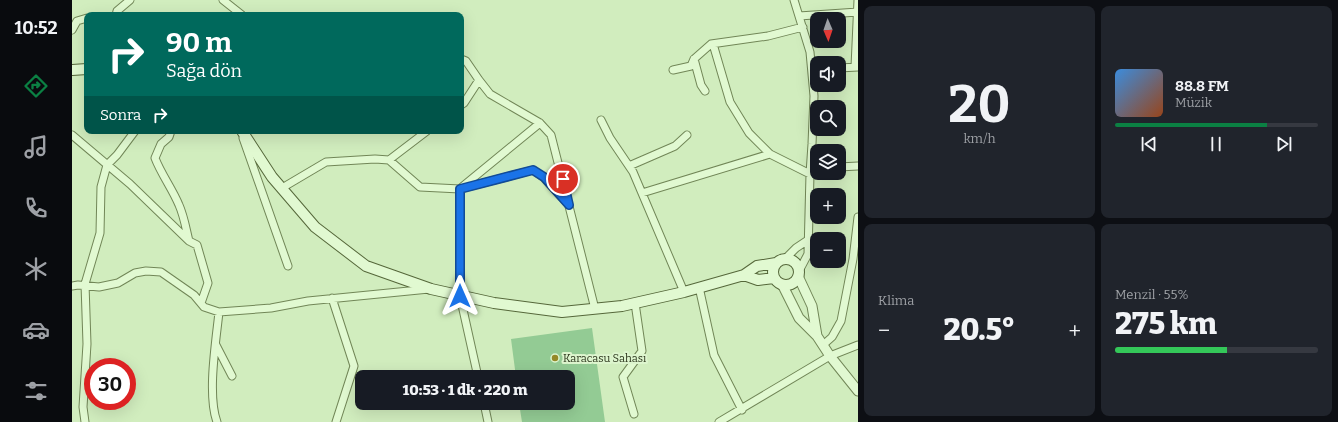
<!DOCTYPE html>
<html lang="tr">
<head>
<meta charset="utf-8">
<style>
  body { margin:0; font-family:Bitter,serif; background:#20242c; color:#f1f3f6; height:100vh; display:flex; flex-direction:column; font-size:15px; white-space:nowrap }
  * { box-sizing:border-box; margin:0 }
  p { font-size:13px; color:#9ea1a6 }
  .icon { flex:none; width:22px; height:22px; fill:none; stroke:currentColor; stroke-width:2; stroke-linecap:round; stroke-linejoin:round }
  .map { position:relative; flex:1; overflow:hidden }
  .panel { display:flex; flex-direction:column; gap:6px; padding:6px; background:#0d0f14; width:480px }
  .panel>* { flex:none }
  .top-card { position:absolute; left:12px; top:12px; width:380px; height:122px; border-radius:8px; box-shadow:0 4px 16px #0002; background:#00695c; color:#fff; overflow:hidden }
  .needle { width:26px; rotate:178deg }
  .buttons { position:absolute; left:738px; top:12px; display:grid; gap:8px }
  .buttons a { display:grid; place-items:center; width:36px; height:36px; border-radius:8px; background:#171b24; box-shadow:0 4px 16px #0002; font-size:20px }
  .speed { position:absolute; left:12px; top:358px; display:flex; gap:8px; font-size:20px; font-weight:700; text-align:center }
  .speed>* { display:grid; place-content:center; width:52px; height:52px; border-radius:50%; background:#171b24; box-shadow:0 4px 16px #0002; line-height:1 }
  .speed .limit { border:6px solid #d22; background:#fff; color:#111 }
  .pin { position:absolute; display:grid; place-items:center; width:34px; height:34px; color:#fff; margin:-17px; border:2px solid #fff; border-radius:50%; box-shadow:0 1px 4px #0007 }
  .me { position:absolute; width:44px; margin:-22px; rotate:0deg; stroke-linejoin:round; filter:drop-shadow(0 0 3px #0008) }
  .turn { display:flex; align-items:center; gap:14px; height:84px; padding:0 16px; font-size:18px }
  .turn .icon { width:52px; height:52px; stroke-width:2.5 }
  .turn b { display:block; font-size:28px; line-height:34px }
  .then { display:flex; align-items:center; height:38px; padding:0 16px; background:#0003; gap:8px; font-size:15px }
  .big { font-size:30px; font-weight:800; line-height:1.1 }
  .panel .card { flex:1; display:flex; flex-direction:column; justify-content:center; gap:6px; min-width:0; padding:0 14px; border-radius:8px; background:#20242c }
  .panel .dial { align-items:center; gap:0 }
  .dial b { font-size:52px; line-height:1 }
  .song { display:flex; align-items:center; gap:12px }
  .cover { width:48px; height:48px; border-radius:6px; background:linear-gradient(135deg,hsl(210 70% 55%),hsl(20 70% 35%)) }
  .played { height:4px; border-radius:2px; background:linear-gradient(90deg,#0b8043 75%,#363941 75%) }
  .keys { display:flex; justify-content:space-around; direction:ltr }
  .heat { display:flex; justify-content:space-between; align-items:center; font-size:22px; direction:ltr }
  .charge { height:6px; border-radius:3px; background:linear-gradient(90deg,#34c759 55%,#363941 0) }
  .panel .tiles { flex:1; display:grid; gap:6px; grid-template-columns:repeat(2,1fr) }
  .trip { position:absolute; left:283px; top:370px; width:220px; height:40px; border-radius:8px; background:#171b24; box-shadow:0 4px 16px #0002; font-weight:800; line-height:40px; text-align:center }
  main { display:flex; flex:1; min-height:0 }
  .dock { display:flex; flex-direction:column; width:72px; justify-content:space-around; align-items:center; background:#090b0e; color:#9ea1a6 }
  .dock .icon { width:28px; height:28px }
  .dock .on { color:#0b8043 }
  .dock b { font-size:18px; color:#f1f3f6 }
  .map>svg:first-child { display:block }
  .grass { fill:#93cb94 }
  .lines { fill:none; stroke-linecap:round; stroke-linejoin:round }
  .minor-casing { stroke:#718657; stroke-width:9 }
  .tertiary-casing { stroke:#718657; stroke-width:11 }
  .secondary-casing { stroke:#55673a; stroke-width:12 }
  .minor { stroke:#e1f9d1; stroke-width:7 }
  .tertiary { stroke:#e1f9d1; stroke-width:9 }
  .secondary { stroke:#e1f9d1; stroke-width:10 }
  .route-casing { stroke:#114b97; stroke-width:10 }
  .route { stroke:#1a73e8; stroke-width:7 }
  .poi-dot { fill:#948927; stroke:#ddf5ce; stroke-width:1.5 }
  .labels { text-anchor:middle; stroke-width:4; stroke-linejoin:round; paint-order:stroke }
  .poi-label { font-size:11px; fill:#2b351c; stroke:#ddf5ce; text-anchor:start }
</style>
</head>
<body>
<main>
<nav class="dock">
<b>10:52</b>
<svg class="icon on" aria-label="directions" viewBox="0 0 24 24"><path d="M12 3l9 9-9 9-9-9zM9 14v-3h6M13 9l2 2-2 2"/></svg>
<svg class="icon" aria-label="music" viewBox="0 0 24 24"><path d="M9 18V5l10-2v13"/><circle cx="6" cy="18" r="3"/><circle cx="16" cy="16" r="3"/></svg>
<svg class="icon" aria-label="phone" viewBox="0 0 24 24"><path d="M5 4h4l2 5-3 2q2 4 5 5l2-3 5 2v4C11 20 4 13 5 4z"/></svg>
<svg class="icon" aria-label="climate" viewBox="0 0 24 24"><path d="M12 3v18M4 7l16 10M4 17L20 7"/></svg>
<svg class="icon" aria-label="car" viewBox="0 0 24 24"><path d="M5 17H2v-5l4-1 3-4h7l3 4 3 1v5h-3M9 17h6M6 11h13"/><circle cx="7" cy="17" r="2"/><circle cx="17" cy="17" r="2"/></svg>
<svg class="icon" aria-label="filters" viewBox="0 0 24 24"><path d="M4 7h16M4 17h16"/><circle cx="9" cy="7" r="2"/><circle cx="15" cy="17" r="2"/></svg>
</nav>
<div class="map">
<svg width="786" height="422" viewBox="0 0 786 422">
  <rect width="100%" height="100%" fill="#d1edbe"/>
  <path class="grass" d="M520,328L533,422H450L447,403H496V377H444L439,339Z"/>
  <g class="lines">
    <g class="minor-casing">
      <path id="minor" d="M151,0L170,15
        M722,0L738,52L742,96L740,144L738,174L736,254L727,271
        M44,15L45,11L58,0
        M727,16L786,12
        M0,30L5,21L15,18
        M641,44L658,102L677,133L698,154
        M389,59L394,61L407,80L418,94L468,123L479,135L523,309
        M622,59L629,85L633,91
        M783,67L786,0
        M767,68L786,67
        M601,70L619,66L622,59L639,44L696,36L731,27
        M389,105L392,103L407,80
        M529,120L538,138L561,172L612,292
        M99,131L97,137L89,144L83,158C89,174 100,188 107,205C112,216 114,229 117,241L125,245L136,283L129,303
        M0,135L58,184L117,241
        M171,138L216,266
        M317,160L348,187L388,189L461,170L471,177L496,204
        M557,166L603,146L615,135
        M767,167L786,166
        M390,187L468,123
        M210,188L254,162L303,159L317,160L355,131
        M388,189V296L406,377
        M570,193L698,154L738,174L745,171
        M713,259L724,248L736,240
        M0,286L6,285L27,287L46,283L63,273L74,271L89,272L122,295L132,307L147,312L199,308L236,301L357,289
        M627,287L642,355L670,410
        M260,298L282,366L264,422
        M144,345L160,376
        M751,345L760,337L769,321L781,259L786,217
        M412,403L416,422
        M562,414L551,377L570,351L563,303
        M13,422L11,407L15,344L13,284L28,233L29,187L35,165L45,155L63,131
        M145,422C135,395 144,341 147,312
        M647,422L758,356L786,345"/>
    </g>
    <g class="tertiary-casing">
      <path id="tertiary" d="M726,276L740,306L745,336
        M710,284L727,318L745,336L758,356L786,391"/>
    </g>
    <g class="secondary-casing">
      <path id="secondary" d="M0,70L15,69
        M170,131L200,177L243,227L294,266L359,289L422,303L490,312L550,306L612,292L672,275L685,266L704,263
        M701 272a13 13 0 1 1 26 0a13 13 0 1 1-26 0Z
        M672,275L686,280L702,278"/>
    </g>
    <use href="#minor" class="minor"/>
    <use href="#tertiary" class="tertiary"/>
    <use href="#secondary" class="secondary"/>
  </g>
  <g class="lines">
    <g class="route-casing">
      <path id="route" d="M388,296V189L461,170L472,177L497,205L491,179"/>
    </g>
    <use href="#route" class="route"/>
  </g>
  <circle class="poi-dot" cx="483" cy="358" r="4"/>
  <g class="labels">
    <g class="poi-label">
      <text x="491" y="362">Karacasu Sahası</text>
    </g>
  </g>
</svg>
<div class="buttons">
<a><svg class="needle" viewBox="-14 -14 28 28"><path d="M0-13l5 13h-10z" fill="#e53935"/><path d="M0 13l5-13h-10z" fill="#9ea1a6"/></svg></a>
<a><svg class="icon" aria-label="sound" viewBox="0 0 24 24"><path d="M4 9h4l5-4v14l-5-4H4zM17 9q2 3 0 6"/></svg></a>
<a><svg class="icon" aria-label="search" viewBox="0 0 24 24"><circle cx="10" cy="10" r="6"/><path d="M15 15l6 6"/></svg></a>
<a><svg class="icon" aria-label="layers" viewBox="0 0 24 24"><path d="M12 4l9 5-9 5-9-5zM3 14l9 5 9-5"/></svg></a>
<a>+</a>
<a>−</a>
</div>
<div class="speed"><div class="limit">30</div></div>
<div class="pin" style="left:491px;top:179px;background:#d93025"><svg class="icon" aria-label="arrive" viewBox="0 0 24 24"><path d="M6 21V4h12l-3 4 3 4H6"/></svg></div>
<svg class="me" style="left:388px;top:296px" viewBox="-20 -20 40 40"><path d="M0-17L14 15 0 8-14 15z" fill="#1a73e8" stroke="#fff" stroke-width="4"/></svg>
<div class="trip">10:53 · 1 dk · 220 m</div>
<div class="top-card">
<div class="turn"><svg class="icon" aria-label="right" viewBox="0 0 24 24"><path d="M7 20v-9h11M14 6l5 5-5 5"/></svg><div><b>90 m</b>Sağa dön</div></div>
<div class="then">Sonra<svg class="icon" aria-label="right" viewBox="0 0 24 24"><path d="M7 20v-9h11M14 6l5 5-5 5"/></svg></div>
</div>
</div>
<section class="panel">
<div class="tiles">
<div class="card dial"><b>20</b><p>km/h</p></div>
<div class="card">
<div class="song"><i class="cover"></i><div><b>88.8 FM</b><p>Müzik</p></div></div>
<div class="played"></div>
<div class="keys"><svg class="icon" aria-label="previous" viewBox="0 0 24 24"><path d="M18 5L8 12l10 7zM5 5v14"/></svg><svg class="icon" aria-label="pause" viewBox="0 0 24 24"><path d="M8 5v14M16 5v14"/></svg><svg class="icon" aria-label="next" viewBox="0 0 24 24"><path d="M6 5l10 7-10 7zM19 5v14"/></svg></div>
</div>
<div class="card"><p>Klima</p>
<div class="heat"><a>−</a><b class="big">20.5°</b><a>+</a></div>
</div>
<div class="card"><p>Menzil · 55%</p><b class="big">275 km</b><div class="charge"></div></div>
</div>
</section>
</main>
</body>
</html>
